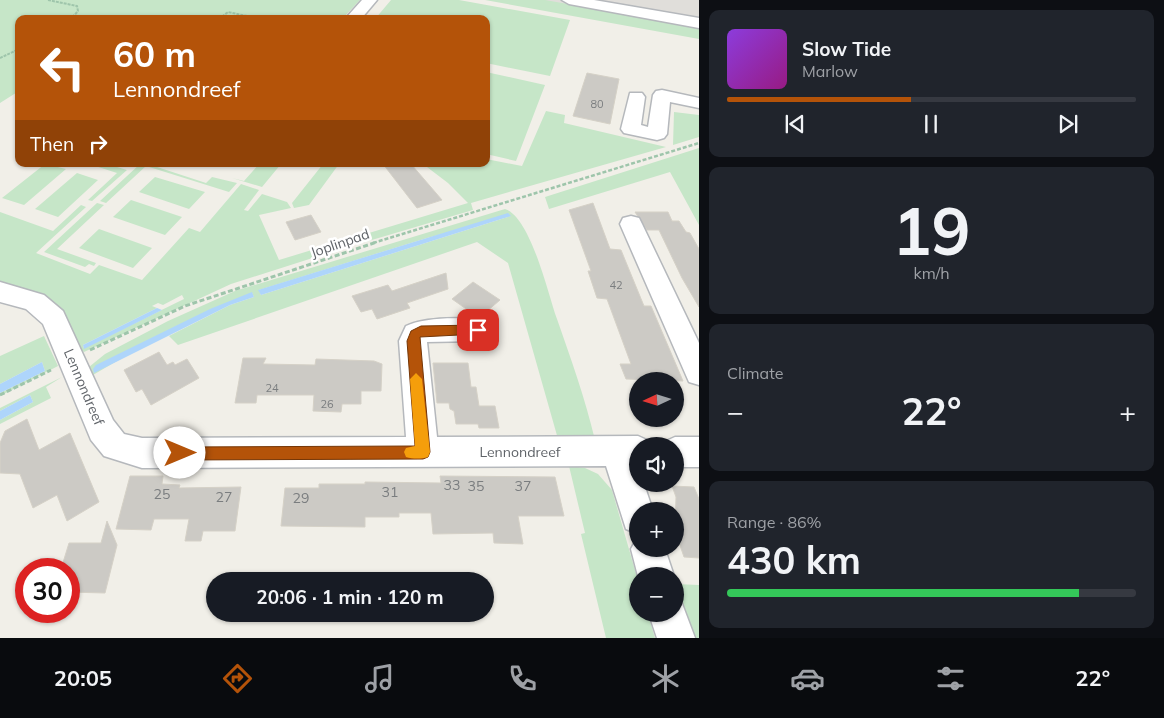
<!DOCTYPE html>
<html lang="en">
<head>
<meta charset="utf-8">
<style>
  body { margin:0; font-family:Mulish,sans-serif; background:#20242c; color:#f1f3f6; height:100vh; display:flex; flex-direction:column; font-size:19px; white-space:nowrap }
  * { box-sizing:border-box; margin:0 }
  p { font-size:16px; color:#9ea1a6 }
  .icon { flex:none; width:28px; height:28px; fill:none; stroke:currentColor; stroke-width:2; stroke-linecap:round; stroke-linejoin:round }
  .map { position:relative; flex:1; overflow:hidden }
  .drawer { display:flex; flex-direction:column; gap:10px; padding:10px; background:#0d0f14; width:465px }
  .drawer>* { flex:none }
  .top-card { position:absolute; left:15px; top:15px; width:475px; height:152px; border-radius:10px; box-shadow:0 1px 4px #0004; background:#b45309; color:#fff; overflow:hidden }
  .needle { width:32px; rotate:266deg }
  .fabs { position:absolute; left:629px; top:372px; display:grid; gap:10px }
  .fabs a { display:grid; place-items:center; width:55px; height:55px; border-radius:50%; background:#171b24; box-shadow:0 1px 4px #0004; font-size:25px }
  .speed { position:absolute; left:15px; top:558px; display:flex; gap:10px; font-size:25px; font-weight:700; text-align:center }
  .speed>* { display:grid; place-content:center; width:65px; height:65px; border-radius:50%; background:#171b24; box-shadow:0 1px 4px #0004; line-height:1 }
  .speed .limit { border:8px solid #d22; background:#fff; color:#111 }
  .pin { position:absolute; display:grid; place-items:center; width:42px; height:42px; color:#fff; margin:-21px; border-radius:10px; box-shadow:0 2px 8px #0006 }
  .me { position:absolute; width:55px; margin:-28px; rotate:90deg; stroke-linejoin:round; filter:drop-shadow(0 0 4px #0008) }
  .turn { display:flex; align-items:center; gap:18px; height:105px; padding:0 15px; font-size:22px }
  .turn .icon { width:65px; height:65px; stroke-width:2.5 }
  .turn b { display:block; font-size:35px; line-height:42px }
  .then { display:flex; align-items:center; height:48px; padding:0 15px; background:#0003; gap:10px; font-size:19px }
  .big { font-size:38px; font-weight:700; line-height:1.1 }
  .drawer .tile { flex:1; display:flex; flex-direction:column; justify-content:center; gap:8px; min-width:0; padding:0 18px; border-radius:10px; background:#20242c }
  .drawer .dial { align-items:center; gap:0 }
  .dial b { font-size:65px; line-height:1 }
  .song { display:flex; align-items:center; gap:15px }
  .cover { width:60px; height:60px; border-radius:8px; background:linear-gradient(135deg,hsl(270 70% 55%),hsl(310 70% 35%)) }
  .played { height:5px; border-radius:2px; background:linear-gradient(90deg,#b45309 45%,#363941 45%) }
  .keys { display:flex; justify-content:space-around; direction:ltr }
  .heat { display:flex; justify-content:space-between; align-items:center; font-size:28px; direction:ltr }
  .charge { height:8px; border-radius:4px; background:linear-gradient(90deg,#34c759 86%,#363941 0) }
  .trip { position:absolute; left:206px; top:572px; width:288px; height:50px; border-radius:25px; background:#171b24; box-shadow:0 1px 4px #0004; font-weight:700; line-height:50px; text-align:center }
  .menu { display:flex; height:80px; justify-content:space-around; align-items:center; background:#090b0e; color:#9ea1a6 }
  .menu .icon { width:35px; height:35px }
  .menu .active { color:#b45309 }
  .menu b { font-size:22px; color:#f1f3f6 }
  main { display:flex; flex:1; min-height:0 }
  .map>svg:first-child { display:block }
  .industrial { fill:#e0deda }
  .green { fill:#c6e6c8; fill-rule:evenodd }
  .water { fill:#aed5fb }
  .building { fill:#cccac5; stroke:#d5d1c7 }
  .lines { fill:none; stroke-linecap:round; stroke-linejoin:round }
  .minor-casing { stroke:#b5b8bc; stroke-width:3 }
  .path-far2 { stroke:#9ec5ab; stroke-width:2; stroke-dasharray:3 1; stroke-linecap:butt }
  .path-far1 { stroke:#9ec5ab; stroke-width:2.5; stroke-dasharray:4 2; stroke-linecap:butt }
  .path { stroke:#9ec5ab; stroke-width:3; stroke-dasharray:5 2.5; stroke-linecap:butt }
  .minor { fill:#fff; fill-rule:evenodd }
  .route { fill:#b45309; stroke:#753606 }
  .slow { fill:#f59e0b }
  .labels { text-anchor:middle; stroke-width:5; stroke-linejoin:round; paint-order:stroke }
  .number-label { font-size:11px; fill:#7a7d7f }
  .street-label { font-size:14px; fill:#5f6368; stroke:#fff }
  .near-number-label { font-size:14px; fill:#7a7d7f }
</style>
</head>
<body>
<main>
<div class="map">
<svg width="699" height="638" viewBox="0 0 699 638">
  <rect width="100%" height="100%" fill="#f1efe8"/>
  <path class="industrial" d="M520,0H699V30Z"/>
  <path class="green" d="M0,0H360L342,19H233L220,16L216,19H19V91L0,103Z
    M391,0H459L570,20L550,76L486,63V19H375Z
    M485,0H545L699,27V39Z
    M486,72L545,85L516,161L486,154Z
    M546,111L565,115L564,123L666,147L471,203L473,210L365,242L359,236L468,203L448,183L423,164H486V159L522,166Z
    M674,112L699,115V137L673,145Z
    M699,148V225L670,172L549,209L545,197Z
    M45,164L66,169L24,205L2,198Z
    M89,164H107L127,170L92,201L88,200L117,173Z
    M140,164H156L154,166L206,183L212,177L237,183L229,192L146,166L106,203L100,201Z
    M259,164H281L262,187L232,178L244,181Z
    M323,164H339L309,205L294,208L292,203Z
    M77,173L98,180L58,217L35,209Z
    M155,177L205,192L189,209L139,192Z
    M241,184L259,190L244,210L248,211L262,194L287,202L291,208L259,215L279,260L348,239L347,247L231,284L84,352L0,284V212L53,231L81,205L86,207L36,253L90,274L99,265L142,280L189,228L200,232ZM182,295L184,299L84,348L83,345L157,308L152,306L158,303L163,305Z
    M131,200L182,217L165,235L113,217Z
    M97,203L104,205L57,249L96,263L94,266L89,264L85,267L44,252Z
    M505,209C531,218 548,294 557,319C571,359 585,398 595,440L558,439L508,263L477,242L178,345L169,336L230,305L254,297L252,293L175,327L93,375L89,367L105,354L168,321L235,291ZM511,216L261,295L259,290L427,238Z
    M99,229L152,248L133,268L79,248Z
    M44,336L58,366L0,396V393L45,371L42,362L0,384V356Z
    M62,377L46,387L51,398L0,424V420L33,402L30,395L0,411V408Z
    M569,466L585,468L598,474L612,490L637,577L638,614H648L655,638H606L581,534L585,533Z
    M675,584L699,585V638H687L675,598Z"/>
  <path class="water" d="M508,213L511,216L261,295L258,290Z
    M252,292L254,297L230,305L94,373L93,369L96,365L210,309Z
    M157,308L162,310L84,349L83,345Z
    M42,362L45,371L0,393V384Z
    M30,395L33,402L0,420V411Z"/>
  <path class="building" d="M587,73L619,79L610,124L573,116Z
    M383,164H411L442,200L417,208Z
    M593,203L610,249L621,250L644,306H651L683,381L626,379L620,364H631L607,299L597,298L588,271H591L569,210Z
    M635,212H668L672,221H679L686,232L690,233L699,249V307L682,278L659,230H647Z
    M311,215L321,232L295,240L286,222Z
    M446,273L448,289L407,303L410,308L377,319L372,309L361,312L352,296L388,285L392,291Z
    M473,282L500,300L479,318L452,299Z
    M159,352L167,365L173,362L175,365L187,359L199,378L151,405L142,389L136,392L124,370Z
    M243,358H266L263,364L315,365L316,359L374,361L382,364L381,391H361V404H342L341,412L313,411L314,395H257L256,403H235Z
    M433,363H468L471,387H476L479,406H495L499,428H479L478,424H456L454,411L450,409L449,403H437Z
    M27,419L39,450L70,433L99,502L67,521L57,495L33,508L20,474L0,473V443L5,431Z
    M130,476H163L162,484L180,485L179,488L241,487L235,531H203L201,541H185L189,519H154L151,530L116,529Z
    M440,476L555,477L564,516H518L523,544L494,543L493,533L433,534L431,513H399V517H365V527L281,526L285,488H319V484H365V482L441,483Z
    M672,486L694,487L699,499V558L684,557L675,531L676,497Z
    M107,521L117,545L105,593L69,592V569H61L69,543H101Z"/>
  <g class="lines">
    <g class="minor-casing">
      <path id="minor" d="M362,0H377L361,19H345Z
        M562,0H594L699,18V28L569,4Z
        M662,90L699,98V108L670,102L667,134L664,138L657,140L624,133L621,129L630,93H642L645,97L641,125L648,127L653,95L656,91Z
        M631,216L639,218L642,224L699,343V385L689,382L620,224L623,218Z
        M0,282L44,295L63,311L113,420L124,434L142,438L406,437L399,341L406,326C424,317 468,316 487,322L491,330L487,338L478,341L427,342L437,437L638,436L649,441L652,446H638V484H644L653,511H638V534L626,529L606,466L142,468L104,456L91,440L43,324L26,309L0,302Z
        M675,437H699V467H675V446H662L664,442Z
        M638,536V549H665L674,576H638L631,549Z
        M675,598L681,601L695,638H657L649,614H675Z"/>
    </g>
    <path class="path-far2" d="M48,0L77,6L78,11L71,19
      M219,19L228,12L261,19
      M0,58L19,49"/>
    <path class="path-far1" d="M373,243L699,143"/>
    <path class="path" d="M90,350L185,306L377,242
      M0,395L51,370"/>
    <use href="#minor" class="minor"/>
  </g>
  <path class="route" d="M478,325L484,330L478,334L420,337L430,452L428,457L423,459L180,460L175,458L173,453L175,449L180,447L415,446L407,341L411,331L421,326Z"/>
  <path class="slow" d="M416,373L422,379L430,452L428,457C421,459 413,459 406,457L404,452L406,448L415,446L410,379Z"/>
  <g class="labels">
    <g class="number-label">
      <text x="597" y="108">80</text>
      <text x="616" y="289">42</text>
      <text x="272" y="392">24</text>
      <text x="327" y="408">26</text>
    </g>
    <g class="street-label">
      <text transform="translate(340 243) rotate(-19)" y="5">Joplinpad</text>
      <text transform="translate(84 387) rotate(67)" y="5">Lennondreef</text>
      <text x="520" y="457">Lennondreef</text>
    </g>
    <g class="near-number-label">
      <text x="452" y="490">33</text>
      <text x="476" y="491">35</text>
      <text x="523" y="491">37</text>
      <text x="390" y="497">31</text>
      <text x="162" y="499">25</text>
      <text x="224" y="502">27</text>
      <text x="301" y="503">29</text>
    </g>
  </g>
</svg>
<div class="fabs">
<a><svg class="needle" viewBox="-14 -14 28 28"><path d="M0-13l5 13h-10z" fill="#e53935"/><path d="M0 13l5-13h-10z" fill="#9ea1a6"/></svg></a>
<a><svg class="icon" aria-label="sound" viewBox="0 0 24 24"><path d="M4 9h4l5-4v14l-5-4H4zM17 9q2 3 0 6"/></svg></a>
<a>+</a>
<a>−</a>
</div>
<div class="speed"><div class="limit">30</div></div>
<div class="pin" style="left:478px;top:330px;background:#d93025"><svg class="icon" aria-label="arrive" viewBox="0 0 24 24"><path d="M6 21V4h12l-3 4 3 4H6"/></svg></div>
<svg class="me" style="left:180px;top:453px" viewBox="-20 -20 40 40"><circle r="19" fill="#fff"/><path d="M0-13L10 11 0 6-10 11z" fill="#b45309"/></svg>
<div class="trip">20:06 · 1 min · 120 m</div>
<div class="top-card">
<div class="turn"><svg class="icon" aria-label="left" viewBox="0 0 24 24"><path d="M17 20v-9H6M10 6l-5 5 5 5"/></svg><div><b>60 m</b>Lennondreef</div></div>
<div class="then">Then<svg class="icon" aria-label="right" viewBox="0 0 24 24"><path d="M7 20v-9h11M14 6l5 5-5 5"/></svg></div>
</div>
</div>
<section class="drawer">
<div class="tile">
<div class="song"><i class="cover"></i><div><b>Slow Tide</b><p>Marlow</p></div></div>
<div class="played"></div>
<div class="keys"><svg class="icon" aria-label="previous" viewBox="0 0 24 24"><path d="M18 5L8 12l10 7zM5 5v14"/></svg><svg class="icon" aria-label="pause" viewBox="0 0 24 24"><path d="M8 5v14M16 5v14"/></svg><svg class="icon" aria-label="next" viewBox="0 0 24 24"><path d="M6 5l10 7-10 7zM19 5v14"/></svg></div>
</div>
<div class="tile dial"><b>19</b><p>km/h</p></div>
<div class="tile"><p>Climate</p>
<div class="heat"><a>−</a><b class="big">22°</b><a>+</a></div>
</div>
<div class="tile"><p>Range · 86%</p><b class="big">430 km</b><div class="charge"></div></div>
</section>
</main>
<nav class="menu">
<b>20:05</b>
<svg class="icon active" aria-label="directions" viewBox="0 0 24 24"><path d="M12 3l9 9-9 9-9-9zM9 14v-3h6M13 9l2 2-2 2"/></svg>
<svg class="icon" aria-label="music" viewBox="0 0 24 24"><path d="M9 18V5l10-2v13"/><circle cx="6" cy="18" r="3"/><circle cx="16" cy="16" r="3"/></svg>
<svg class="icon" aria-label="phone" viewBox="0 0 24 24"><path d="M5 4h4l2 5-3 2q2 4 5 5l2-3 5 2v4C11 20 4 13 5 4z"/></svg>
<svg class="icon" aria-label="climate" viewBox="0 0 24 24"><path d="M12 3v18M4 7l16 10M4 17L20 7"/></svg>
<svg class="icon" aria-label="car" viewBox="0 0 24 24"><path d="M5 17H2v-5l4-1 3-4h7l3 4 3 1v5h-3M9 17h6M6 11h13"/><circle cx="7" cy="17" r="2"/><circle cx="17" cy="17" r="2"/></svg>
<svg class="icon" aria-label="filters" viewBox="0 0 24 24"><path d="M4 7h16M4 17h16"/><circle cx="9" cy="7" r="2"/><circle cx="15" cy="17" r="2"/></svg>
<b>22°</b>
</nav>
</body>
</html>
